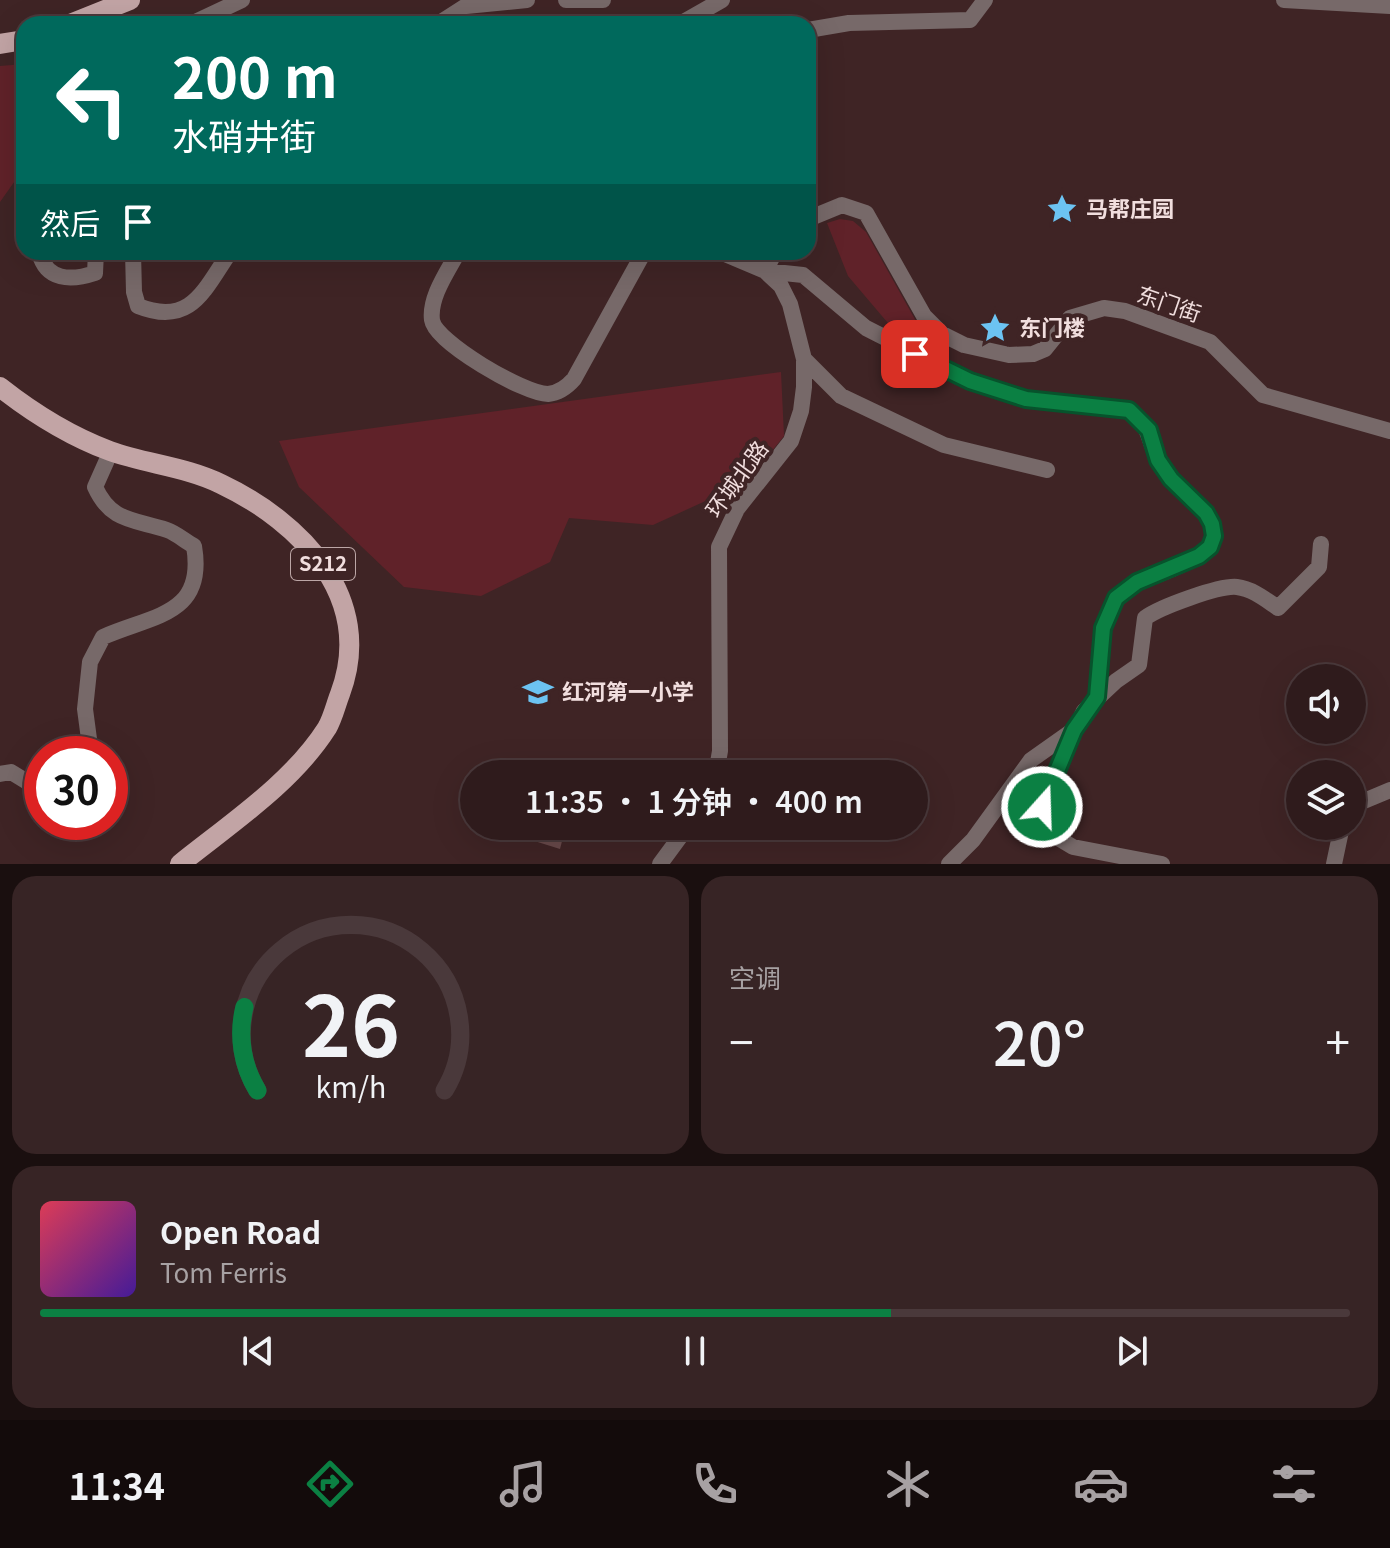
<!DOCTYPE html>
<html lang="zh">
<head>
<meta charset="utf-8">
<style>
  body { margin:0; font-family:Georgia,"Noto Sans SC",serif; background:#372425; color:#f1f3f6; height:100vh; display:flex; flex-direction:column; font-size:30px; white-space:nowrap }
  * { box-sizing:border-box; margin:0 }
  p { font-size:26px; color:#a7a1a3 }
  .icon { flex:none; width:44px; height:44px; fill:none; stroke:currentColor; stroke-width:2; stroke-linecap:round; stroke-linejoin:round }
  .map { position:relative; height:864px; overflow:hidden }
  .sheet { display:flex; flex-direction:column; gap:12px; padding:12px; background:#1a0f0f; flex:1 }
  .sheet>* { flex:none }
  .banner { position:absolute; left:16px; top:16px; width:800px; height:244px; border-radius:24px; box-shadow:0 8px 32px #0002,0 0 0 2px #4a393b; background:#00695c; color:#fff; overflow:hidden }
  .tools { position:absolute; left:1286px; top:664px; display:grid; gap:16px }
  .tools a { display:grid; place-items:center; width:80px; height:80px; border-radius:50%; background:#2f1b1c; box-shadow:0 8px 32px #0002,0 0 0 2px #4a393b; font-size:40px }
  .speed { position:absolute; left:24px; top:736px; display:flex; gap:16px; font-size:40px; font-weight:700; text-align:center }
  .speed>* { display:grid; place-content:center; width:104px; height:104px; border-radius:50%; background:#2f1b1c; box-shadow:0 8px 32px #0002,0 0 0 2px #4a393b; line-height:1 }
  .speed .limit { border:12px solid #d22; background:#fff; color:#111 }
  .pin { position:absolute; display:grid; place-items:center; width:68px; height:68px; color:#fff; margin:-34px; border-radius:16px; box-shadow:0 4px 12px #0006 }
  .me { position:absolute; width:88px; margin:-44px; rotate:20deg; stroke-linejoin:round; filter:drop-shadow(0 0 6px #0008) }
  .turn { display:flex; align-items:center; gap:28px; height:168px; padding:0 24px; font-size:36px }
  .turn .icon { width:104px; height:104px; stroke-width:2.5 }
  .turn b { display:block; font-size:56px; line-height:68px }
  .then { display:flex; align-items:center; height:76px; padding:0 24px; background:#0003; gap:16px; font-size:30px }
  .big { font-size:60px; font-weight:600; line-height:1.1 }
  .sheet .widget { flex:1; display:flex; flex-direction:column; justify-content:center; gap:12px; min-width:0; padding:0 28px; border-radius:24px; background:#372425 }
  .sheet .dial { align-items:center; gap:0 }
  .dial svg { height:208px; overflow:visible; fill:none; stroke:#4a393b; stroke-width:7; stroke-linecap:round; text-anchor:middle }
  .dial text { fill:#f1f3f6; stroke:none }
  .song { display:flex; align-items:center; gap:24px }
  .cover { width:96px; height:96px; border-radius:12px; background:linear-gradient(135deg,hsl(350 70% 55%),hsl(260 70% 35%)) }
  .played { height:8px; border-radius:4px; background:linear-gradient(90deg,#0b8043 65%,#4a393b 65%) }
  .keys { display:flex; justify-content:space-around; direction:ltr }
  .heat { display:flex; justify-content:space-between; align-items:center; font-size:44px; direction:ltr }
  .sheet .tiles { flex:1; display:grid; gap:12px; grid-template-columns:1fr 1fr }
  .widget:last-child { grid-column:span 2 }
  .trip { position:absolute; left:460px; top:760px; width:468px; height:80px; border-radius:40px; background:#2f1b1c; box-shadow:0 8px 32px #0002,0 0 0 2px #4a393b; font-weight:600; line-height:80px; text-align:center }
  .tab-bar { display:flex; height:128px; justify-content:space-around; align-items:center; background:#130b0b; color:#a7a1a3 }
  .tab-bar .icon { width:56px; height:56px }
  .tab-bar .active { color:#0b8043 }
  .tab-bar b { font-size:36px; color:#f1f3f6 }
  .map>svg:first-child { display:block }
  .green { fill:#602229 }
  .building { fill:#68494a }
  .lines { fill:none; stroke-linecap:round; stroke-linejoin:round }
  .minor { stroke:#776969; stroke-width:16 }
  .major { stroke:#c2a4a5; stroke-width:20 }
  .route-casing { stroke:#07532c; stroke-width:20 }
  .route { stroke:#0b8043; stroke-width:14 }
  .labels { text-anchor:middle; stroke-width:8; stroke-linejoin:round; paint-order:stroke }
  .shield { fill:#3f2425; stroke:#bca6a6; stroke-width:2 }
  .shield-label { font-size:20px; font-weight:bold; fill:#f1dede }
  .poi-label { font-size:22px; font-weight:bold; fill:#f1dede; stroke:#3f2425; text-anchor:start }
  .street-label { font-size:22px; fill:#f1dede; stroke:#3f2425 }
</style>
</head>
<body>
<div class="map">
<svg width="1390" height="864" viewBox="0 0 1390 864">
  <rect width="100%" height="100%" fill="#3f2425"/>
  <path class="green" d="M24,64V168L0,202V66Z
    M840,219L853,221L866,232L917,323L939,343L937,350L933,352L893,329L848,276L827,223Z
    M781,372L784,436L747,482L653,525L569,518L550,562L481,596L404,587L299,487L279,441Z"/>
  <path class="building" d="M486,826H566L560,849Z"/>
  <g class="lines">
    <path class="minor" d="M566,0H603
      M1284,0L1390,6
      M191,24L242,0
      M438,24L466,6L527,0
      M680,24L722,0
      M808,30L849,23L970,20L985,0
      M808,219L842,205L866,213L924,316L942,334L964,345L1009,355L1033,354L1045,349L1070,318L1104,308L1125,311L1210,342L1263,395L1390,431
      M39,252C46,281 71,281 95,273L96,252
      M133,252L134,292L138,306C191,327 204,290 230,252
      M458,252C448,271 429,297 432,320C435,342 524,394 548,394C559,393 567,387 574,379L644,252
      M720,252L765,271L803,275L866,328L970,381L1026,399L1117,408C1149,413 1146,436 1158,460C1171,486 1204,499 1212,526C1223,567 1137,572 1117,597C1097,624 1099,665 1097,697
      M765,271L775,252
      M804,359L841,396L944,445L1047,470
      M91,754L85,709L90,662L103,637C152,615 206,616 194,546C185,541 176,533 167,530C133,519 111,522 95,487L111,451
      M0,774L11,772L42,791
      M716,774L720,751L719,547L737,509L791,441L801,411L804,387V359L790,304L781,286L765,271
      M1352,806L1390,790
      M660,864L688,826
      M949,864L973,840L1031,760L1072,731
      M1162,864L1073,847L1048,832L1042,818L1046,792L1084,711L1116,681L1139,665L1145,618C1160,607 1220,585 1237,587C1253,589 1266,600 1278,608L1319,567L1321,544
      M1334,864L1342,826"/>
    <path class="major" d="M70,24L130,0
      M0,44L24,40
      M0,387C33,413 70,436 110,451C146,464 187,467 221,484C301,522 376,598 340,694C336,704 333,718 327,728C292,783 231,823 180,864"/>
  </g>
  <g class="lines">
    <g class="route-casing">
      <path id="route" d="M915,354L970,381L1026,399L1129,410L1149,430L1158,460L1171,479L1206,513L1212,524L1214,536L1210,547L1199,556L1137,582L1116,598L1103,628L1097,697L1074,730L1042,807"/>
    </g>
    <use href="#route" class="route"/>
  </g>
  <defs>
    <g id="sight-bare" transform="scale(2.4)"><path d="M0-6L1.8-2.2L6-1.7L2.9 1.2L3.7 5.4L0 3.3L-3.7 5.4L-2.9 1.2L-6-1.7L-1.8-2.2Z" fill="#6cc3f2" stroke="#3f2425" stroke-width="2.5" paint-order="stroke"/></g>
    <g id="school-bare" transform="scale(2.4)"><path d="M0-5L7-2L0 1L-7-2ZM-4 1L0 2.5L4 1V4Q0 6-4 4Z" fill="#6cc3f2" stroke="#3f2425" stroke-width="2.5" paint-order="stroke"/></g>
  </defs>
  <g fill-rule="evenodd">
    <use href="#sight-bare" x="1062" y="209"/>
    <use href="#sight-bare" x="995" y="328"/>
    <use href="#school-bare" x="538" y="692"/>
  </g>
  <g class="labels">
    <rect class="shield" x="291" y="548" width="64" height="32" rx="6"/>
    <g class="shield-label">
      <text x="323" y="571">S212</text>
    </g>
    <g class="poi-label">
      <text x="1086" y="217">马帮庄园</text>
      <text x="1019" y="336">东门楼</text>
      <text x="562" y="700">红河第一小学</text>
    </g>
    <g class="street-label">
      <text transform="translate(1169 304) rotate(19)" y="8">东门街</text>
      <text transform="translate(737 479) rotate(-54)" y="8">环城北路</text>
    </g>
  </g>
</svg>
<div class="tools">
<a><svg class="icon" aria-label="sound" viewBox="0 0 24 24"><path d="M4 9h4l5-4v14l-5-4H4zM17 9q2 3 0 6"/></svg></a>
<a><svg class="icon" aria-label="layers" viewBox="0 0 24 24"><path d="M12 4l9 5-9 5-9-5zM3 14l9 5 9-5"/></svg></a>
</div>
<div class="speed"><div class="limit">30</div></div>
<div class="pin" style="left:915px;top:354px;background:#d93025"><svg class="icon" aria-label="arrive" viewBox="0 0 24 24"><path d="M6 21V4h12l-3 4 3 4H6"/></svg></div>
<svg class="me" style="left:1042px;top:807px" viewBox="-20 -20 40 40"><circle r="17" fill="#0b8043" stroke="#fff" stroke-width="3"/><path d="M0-11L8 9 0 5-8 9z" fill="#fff"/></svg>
<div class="trip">11:35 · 1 分钟 · 400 m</div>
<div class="banner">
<div class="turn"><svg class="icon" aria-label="left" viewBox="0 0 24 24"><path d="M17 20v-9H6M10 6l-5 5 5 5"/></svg><div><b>200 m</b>水硝井街</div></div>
<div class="then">然后<svg class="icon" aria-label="arrive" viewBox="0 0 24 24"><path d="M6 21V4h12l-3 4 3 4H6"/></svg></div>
</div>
</div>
<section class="sheet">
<div class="tiles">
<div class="widget dial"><svg viewBox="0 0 100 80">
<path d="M14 69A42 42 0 1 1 86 69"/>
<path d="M14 69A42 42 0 0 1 9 37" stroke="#0b8043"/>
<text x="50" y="56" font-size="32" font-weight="700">26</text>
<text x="50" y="72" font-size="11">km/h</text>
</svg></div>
<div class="widget"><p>空调</p>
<div class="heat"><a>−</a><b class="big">20°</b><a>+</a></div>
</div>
<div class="widget">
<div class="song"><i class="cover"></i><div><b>Open Road</b><p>Tom Ferris</p></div></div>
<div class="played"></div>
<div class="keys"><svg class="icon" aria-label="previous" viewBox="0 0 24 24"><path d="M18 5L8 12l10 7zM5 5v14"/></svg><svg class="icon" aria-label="pause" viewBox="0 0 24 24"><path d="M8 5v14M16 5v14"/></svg><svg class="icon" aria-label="next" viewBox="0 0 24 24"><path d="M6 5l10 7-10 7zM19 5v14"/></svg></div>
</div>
</div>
</section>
<nav class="tab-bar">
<b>11:34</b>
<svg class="icon active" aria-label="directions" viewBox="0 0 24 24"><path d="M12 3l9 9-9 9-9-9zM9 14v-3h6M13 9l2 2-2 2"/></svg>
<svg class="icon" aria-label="music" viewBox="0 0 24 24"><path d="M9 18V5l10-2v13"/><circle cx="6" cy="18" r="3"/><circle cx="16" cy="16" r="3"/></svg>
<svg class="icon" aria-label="phone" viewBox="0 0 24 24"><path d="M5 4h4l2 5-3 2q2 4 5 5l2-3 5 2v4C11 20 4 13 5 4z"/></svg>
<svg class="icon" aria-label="climate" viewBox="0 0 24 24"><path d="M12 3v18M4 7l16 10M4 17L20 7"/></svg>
<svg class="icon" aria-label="car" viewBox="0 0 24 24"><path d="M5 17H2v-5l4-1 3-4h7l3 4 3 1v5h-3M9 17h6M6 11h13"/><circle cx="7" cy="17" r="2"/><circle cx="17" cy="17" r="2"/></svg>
<svg class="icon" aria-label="filters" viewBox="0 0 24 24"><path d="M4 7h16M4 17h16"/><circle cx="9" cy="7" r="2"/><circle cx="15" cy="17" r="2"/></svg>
</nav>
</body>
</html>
